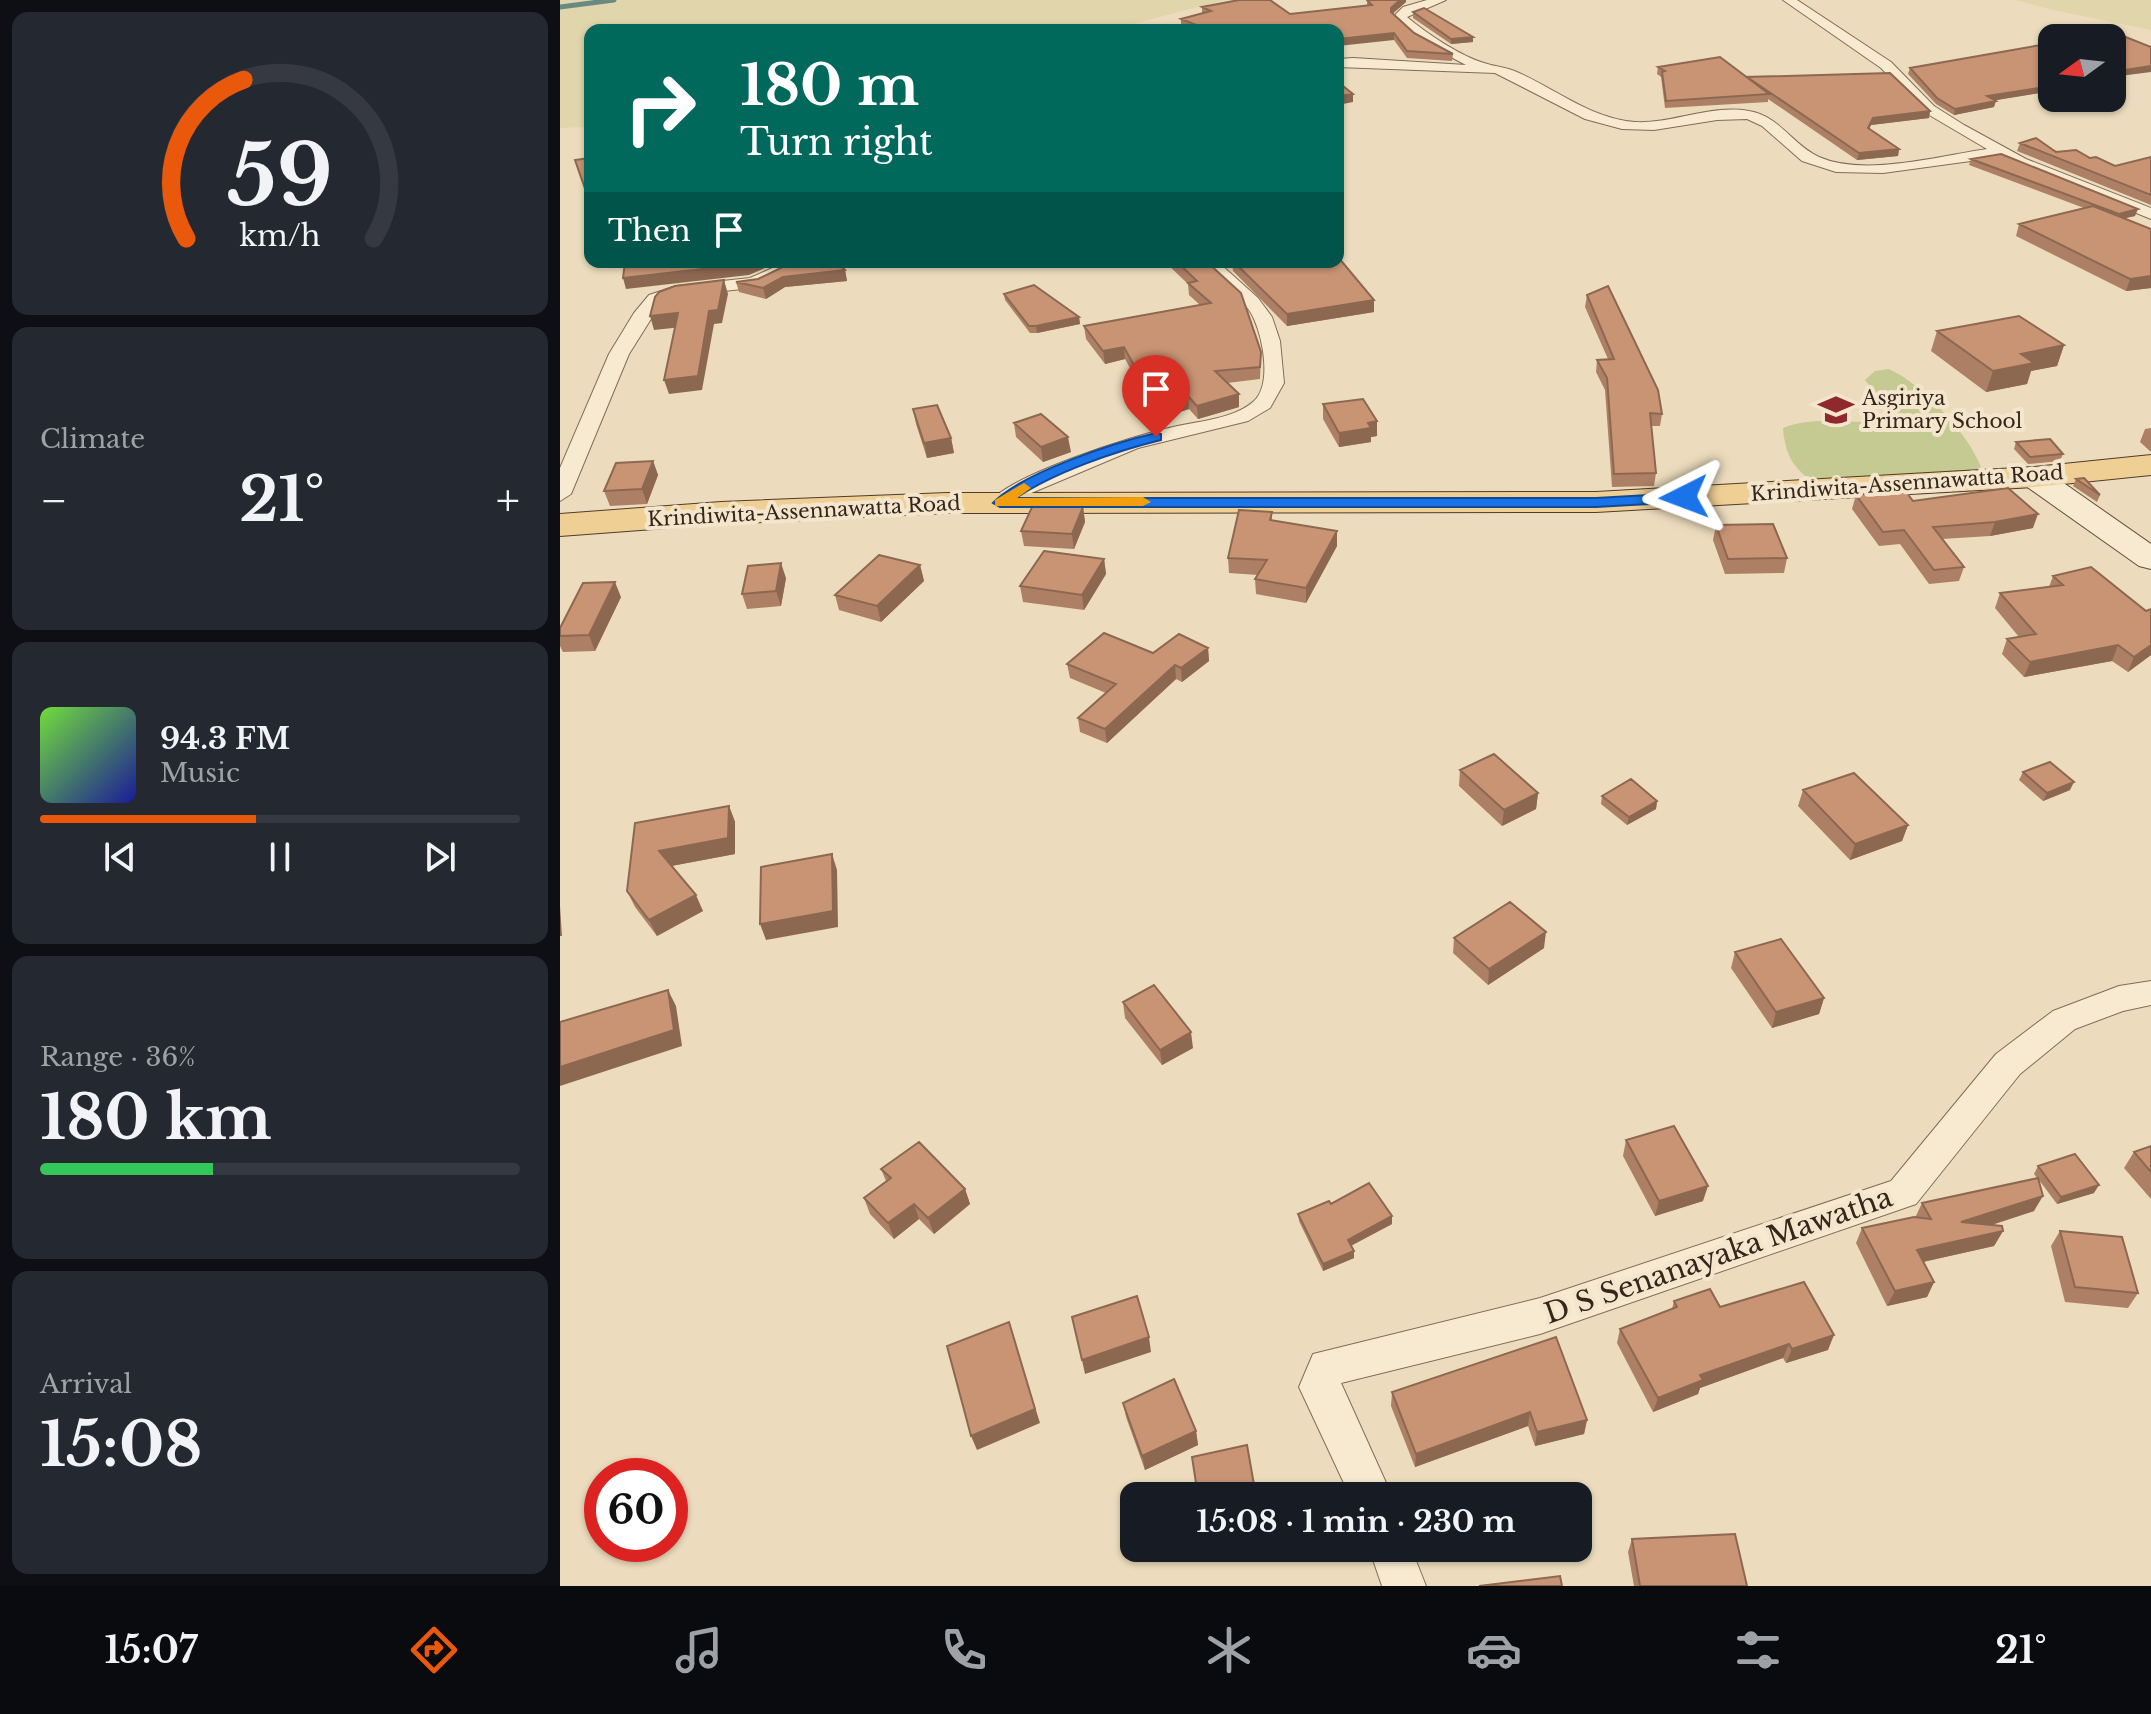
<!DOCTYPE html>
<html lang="en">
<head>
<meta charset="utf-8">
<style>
  body { margin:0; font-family:"Libre Baskerville",serif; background:#242831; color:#f1f3f6; height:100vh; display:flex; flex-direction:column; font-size:30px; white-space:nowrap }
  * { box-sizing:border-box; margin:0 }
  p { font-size:26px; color:#9ea1a6 }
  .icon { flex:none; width:44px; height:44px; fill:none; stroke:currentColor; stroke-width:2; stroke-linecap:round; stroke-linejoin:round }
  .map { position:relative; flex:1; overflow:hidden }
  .details { display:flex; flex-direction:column; gap:12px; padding:12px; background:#0d0f14; width:560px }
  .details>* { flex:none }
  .hud { position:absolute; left:24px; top:24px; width:760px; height:244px; border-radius:16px; box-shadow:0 2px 6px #0004; background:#00695c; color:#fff; overflow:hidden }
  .needle { width:52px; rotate:255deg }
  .controls { position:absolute; left:1478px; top:24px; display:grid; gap:16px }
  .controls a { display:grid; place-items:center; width:88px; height:88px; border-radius:16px; background:#171b24; box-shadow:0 2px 6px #0004; font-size:40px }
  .speed { position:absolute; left:24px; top:1458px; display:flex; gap:16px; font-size:40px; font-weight:700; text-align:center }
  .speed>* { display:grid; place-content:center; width:104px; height:104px; border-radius:50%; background:#171b24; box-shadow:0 2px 6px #0004; line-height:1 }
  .speed .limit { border:12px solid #d22; background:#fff; color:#111 }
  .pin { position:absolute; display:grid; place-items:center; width:68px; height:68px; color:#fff; margin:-82px -34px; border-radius:50% 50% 50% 0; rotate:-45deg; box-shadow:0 0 8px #0007 }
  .pin .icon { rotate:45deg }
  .me { position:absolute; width:88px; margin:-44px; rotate:267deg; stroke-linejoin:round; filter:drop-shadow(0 0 6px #0008) }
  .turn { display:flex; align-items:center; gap:28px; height:168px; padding:0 24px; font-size:36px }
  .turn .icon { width:104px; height:104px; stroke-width:2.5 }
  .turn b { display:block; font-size:56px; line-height:68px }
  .then { display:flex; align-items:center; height:76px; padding:0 24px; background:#0003; gap:16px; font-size:30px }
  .big { font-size:60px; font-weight:700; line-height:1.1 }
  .details .card { flex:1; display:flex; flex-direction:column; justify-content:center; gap:12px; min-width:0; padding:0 28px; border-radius:16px; background:#242831 }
  .details .dial { align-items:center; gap:0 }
  .dial svg { height:208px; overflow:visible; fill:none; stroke:#363941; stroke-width:7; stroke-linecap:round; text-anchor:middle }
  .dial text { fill:#f1f3f6; stroke:none }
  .song { display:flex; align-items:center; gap:24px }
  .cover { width:96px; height:96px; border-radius:12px; background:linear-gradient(135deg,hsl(100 70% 55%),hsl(240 70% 35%)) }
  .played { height:8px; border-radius:4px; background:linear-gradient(90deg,#ea580c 45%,#363941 45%) }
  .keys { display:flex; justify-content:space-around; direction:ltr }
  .heat { display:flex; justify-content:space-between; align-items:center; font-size:44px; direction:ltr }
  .charge { height:12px; border-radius:6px; background:linear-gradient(90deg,#34c759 36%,#363941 0) }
  .trip { position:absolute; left:560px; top:1482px; width:472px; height:80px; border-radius:16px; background:#171b24; box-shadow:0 2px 6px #0004; font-weight:700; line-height:80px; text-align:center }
  .menu { display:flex; height:128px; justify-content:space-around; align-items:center; background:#090b0e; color:#9ea1a6 }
  .menu .icon { width:56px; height:56px }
  .menu .selected { color:#ea580c }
  .menu b { font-size:36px; color:#f1f3f6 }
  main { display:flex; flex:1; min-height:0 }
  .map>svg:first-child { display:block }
  .farmland { fill:#e1d6ab }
  .green { fill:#c5c992 }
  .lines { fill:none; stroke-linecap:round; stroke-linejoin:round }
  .stream { stroke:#698a80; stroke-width:5 }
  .street-casing { stroke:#836c57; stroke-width:2 }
  .secondary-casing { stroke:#644e3a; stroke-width:2 }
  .primary-casing { stroke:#503b2c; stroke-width:2 }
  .street { fill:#f7ead0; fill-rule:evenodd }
  .secondary { fill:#f7ead0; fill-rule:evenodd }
  .primary { fill:#efcf94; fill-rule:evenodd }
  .wall { fill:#ad7f64 }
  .shaded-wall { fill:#8d6851 }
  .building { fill:#c99474; stroke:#8d6851; stroke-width:2 }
  .route { fill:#1a73e8; stroke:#114b97; stroke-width:2 }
  .slow { fill:#f59e0b }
  .labels { text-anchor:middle; stroke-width:8; stroke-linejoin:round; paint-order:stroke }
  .far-poi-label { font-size:20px; fill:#33261b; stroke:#f4e6cc; text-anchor:start }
  .far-street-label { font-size:20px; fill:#33261b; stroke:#f4e6cc }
  .near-street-label { font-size:28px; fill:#33261b; stroke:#f4e6cc }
</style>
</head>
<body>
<main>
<section class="details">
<div class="card dial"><svg viewBox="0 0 100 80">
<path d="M14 69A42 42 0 1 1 86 69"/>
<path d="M14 69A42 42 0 0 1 36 8" stroke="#ea580c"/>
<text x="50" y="56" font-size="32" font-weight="700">59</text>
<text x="50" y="72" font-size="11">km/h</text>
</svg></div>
<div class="card"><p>Climate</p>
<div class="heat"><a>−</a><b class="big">21°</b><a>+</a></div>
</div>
<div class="card">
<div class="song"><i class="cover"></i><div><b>94.3 FM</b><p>Music</p></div></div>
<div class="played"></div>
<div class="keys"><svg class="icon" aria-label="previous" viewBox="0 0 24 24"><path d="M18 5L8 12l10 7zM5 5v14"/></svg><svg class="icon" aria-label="pause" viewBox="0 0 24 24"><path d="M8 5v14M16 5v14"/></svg><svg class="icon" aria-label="next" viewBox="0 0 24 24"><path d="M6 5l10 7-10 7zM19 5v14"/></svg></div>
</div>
<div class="card"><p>Range · 36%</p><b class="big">180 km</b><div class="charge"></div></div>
<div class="card"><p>Arrival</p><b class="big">15:08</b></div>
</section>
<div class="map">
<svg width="1591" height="1586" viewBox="0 0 1591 1586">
  <rect width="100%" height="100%" fill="#ecdcbd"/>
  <path class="farmland" d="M0,0H665L550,30H30V127L0,128Z
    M1455,0H1591V30L1493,10Z"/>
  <path class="green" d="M1329,369C1362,384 1408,433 1421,467L1410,473L1252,481C1232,467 1225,453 1223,428C1255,415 1292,425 1325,421L1330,412L1305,380L1315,371Z"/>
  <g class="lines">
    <path class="stream" d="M0,7L54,0"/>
    <g class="street-casing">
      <path id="street" d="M867,0H886L847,17C866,33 900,56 924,63C936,67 947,67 959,73C997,90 1032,119 1075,122C1113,124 1151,104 1189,111C1220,116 1232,145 1259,157C1304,177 1379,156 1427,149L1364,112L1321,68L1223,0H1237L1331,62L1374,106L1404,125L1466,159L1591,208V219L1440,157L1323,173L1276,172L1242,161L1202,126L1187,119L1157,120L1094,130L1062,129L1025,119L935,73L778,67V59L793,58L906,65L855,38L833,17L843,7Z
        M226,262H250L200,287L119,296L101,303L69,354L11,494L0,501V468L49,354L74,313L89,295L116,286L190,278Z
        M639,262H658L698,298L712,317L720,341L724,383L710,408L688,421L578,448L469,494L448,508H432L429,503C449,475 576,435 613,427C638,421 675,419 694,401C712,384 703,339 694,319C684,295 655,282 639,262Z
        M1591,981V1005L1563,1011L1515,1029L1460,1074L1356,1204L980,1334L781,1383L832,1496H790L739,1387L753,1354L980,1298L1331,1181L1436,1054L1493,1011L1559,986Z
        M809,1548H851L866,1586H822Z"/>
    </g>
    <g class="secondary-casing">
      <path id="secondary" d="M1474,468L1485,470L1591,544V569L1579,566L1463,484L1458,477L1463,470Z"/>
    </g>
    <g class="primary-casing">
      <path id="primary" d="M1591,455V475L1474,487L1036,512L387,513L161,524L0,536V514L161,502L387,493L1036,492L1474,467Z"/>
    </g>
    <use href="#street" class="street"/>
    <use href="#secondary" class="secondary"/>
    <use href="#primary" class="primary"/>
  </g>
  <path class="wall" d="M807,0H846V2L832,14L854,33L893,54L892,61L847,58L834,40L778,30H632L621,26V19L642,13V7L730,14L807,6Z
    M853,12L913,42L891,44L853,18Z
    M1492,43V91L1435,100L1434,107L1394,115L1376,104L1348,74L1350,68Z
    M1098,67L1187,78L1370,111L1369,118L1311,125L1309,129L1339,149L1338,156L1297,160L1208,99V102L1105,108L1101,77L1097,74Z
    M1460,143L1530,158L1555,166L1591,157V205L1457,151Z
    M1411,159L1575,216L1565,218L1591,229V288L1566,291L1456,236L1459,224L1524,208L1409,165Z
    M233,262H281L278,263L285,270L287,281L225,287L206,299L179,292L176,282L198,279Z
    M605,262H647L701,352L700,379L667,383L679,407L638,419L629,409L598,419L565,359L545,364L526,339L524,326L640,305L629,295L628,284Z
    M672,262H778L814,300V312L727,326L673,271Z
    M444,294L519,317L520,324L477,333H470L445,300Z
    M1027,295L1102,414L1100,426H1091L1096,473L1094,486L1052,487L1045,390L1036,372L1037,360L1048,359L1025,307Z
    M1377,331L1504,345L1497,366L1471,371L1467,384L1426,392L1371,351Z
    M763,404L817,421V436L811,437V442L779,447L763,419Z
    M353,409L391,438L394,453L367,458L356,424Z
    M454,423L511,452L483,462L456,437Z
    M1591,428V452L1580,442L1585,429Z
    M1456,442L1503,454L1500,461L1468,464L1454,449Z
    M93,461L98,475L87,504L50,506L44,491Z
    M1516,479L1540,495L1537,502L1513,486Z
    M1311,486L1353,501L1473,528L1430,536L1382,539L1404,567L1399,581L1369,584L1340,544L1319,546L1292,509L1296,495L1309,494Z
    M523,507L525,522L514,549L464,546L461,531Z
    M712,512V520L777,546L746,603L696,594L695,579L698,575L669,573L668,558Z
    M1156,525L1227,558L1224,573L1165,574L1153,540Z
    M544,559L546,574L524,610L463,602L460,586Z
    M360,565L364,581L321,622L279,610L275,595Z
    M1493,576L1591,655L1568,672L1552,661L1464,677L1442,654L1447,639L1459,637L1435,608L1440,593L1489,587Z
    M226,578L221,606L187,609L182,594Z
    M61,597L35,651L3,652L0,646V628Z
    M648,648L649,661L622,682L616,679L547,743L520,732L518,718L546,693L510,678L507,664Z
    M900,770L978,793L976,809L942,826L899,786Z
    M1463,772L1510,790L1483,801L1459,780Z
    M1243,790L1348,825L1342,841L1290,860L1238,806Z
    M1042,796L1097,801L1096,809L1067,825L1041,804Z
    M169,806L175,822V854L111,866L143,911L97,936L75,907L67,891Z
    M894,938L984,948L928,985L893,953Z
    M1175,952L1264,998L1259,1014L1212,1028L1171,968Z
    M563,1002L633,1048L602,1065L565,1018Z
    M1066,1140L1143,1201L1095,1216L1063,1156Z
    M1591,1146V1199L1564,1168L1574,1152Z
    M1478,1166L1534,1193L1497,1204L1479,1180L1474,1211L1432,1225L1443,1231L1434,1246L1363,1262L1374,1282L1367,1297L1327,1306L1296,1243L1302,1228L1355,1218L1362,1203L1477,1178L1474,1174Z
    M321,1169L405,1189L410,1204L374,1234L359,1219L334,1239L310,1214L304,1198L326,1181Z
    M738,1214L832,1224L791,1246L794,1258L763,1271L739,1221Z
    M1500,1231L1578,1293L1568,1308L1505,1302L1491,1246Z
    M1114,1301L1160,1307L1268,1350L1226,1363L1223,1358L1140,1388L1138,1394L1093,1412L1057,1343L1060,1329L1112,1309Z
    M832,1392L1027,1420L1024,1434L975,1446L968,1426L855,1467L831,1406Z
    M563,1403L636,1431L638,1445L585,1470L566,1417Z
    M1072,1539L1187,1586H1074L1068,1552Z"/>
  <path class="shaded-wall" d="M840,0H846V2L831,15V8Z
    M834,33V40L778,46V39Z
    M913,37V42L891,44V39Z
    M1591,66V72L1552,77V72Z
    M1492,86V91L1425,102L1427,96Z
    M793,94V102L778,105V96Z
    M1436,101L1434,107L1394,115L1395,109Z
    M1370,111L1369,118L1311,125L1306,135L1308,128L1313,118Z
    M1339,149L1338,156L1297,160L1299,153Z
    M1578,209L1575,216L1557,220L1559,214Z
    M107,262H110L111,273L192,262H219L189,275L66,289L63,278Z
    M285,270L287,281L225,287L206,299L203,288L223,277Z
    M1591,276V288L1566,291L1570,279Z
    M164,280L168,294L162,323L154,324L142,390L109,394L104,380Z
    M814,300V312L727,326V314Z
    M118,313L122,327L94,330L90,316Z
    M519,317L520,324L477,333L476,326Z
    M1504,345L1497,366L1471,371L1467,384L1426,392L1433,371L1461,354Z
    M564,347L565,359L545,364L543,351Z
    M679,394V407L638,419L637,406Z
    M628,396L629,409L598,419L596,406Z
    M817,421V436L811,437V442L779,447V433L808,423Z
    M508,437L511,452L483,462L481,447Z
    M391,438L394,453L367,458L364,443Z
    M93,461L98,475L87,504L82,489Z
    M523,507L525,522L514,549L512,534Z
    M1478,514L1473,528L1430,536L1435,522Z
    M777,531V546L746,603V588Z
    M544,559L546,574L524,610L522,595Z
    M221,563L226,578L221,606L216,591Z
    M360,565L364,581L321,622L317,606Z
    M55,582L61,597L35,651L29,635Z
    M1558,645L1552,661L1464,677L1470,662Z
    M1591,645V655L1568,672L1574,657Z
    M648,648L649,661L622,682L621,668Z
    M615,665L616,679L547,743L545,729Z
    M1514,782L1510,790L1483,801L1487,793Z
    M978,793L976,809L942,826L944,810Z
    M1097,801L1096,809L1067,825L1069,817Z
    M169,806L175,822V854L106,867L99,851Z
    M1348,825L1342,841L1290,860L1295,844Z
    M272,854L277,870L278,927L206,940L200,924Z
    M136,895L143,911L97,936L89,920Z
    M0,906L2,936H0Z
    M986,932L984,948L928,985L929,969Z
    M108,990L116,1006L122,1046L0,1086V1067Z
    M1264,998L1259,1014L1212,1028L1216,1012Z
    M631,1032L633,1048L602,1065L600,1050Z
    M1539,1185L1534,1193L1497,1204L1501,1197Z
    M1148,1186L1143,1201L1095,1216L1099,1201Z
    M405,1189L410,1204L374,1234L368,1218Z
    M1483,1196L1474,1211L1393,1237L1401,1222Z
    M354,1204L359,1219L334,1239L328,1223Z
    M832,1216V1224L788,1247V1240Z
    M1443,1231L1434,1246L1349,1265L1357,1250Z
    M794,1251V1258L763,1271V1264Z
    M1374,1282L1367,1297L1327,1306L1335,1291Z
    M1274,1335L1268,1350L1226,1363L1232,1349Z
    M453,1336L480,1423L417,1450L411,1436Z
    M589,1337L591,1352L525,1374L522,1360Z
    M1229,1344L1223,1358L1140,1388L1138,1394L1093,1412L1098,1398L1140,1375Z
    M970,1412L968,1426L855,1467L856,1454Z
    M1027,1420L1024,1434L975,1446L977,1432Z
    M636,1431L638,1445L585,1470L582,1456Z"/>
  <path class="building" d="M679,0H710L730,14L812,5L807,0H840L831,8V12L854,33L893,54L847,51L834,33L778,39V30H649L621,19L651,11L642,7Z
    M864,8L913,37L891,39L853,12Z
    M1553,32L1591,47V66L1552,72V38H1521Z
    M1492,43V86L1427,96L1436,101L1395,109L1377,98L1350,68Z
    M1160,57L1209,94L1106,101L1102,72L1105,71L1098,67Z
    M1330,73L1370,111L1313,118L1308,128L1339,149L1299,153L1187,77Z
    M778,82L793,94L778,96Z
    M1476,138L1496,152L1516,150L1530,158L1536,157L1555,166L1591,157V195L1460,143Z
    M1441,154L1578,209L1559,214L1411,159Z
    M30,158V196L28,197L15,160Z
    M1533,206L1591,229V276L1570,279L1459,224Z
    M778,257L814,300L727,314L674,262H778Z
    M65,262H107L108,266L120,262H192L186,264L63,278Z
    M233,262H277L285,270L223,277L203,288L176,282L198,279Z
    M617,262H647L681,293L701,352L700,367L655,371L679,394L637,406L628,396L596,406L564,347L543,351L524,326L651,303L628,283L637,281Z
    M164,280L158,310L149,311L138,376L104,380L118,313L90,316L95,297L99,292L115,286Z
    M474,285L519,317L476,326H469L444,294Z
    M1048,286L1098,390L1102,414L1090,413L1096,473L1054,474L1047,378L1037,360L1054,359L1027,295Z
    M1459,316L1504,345L1461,354L1474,363L1433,371L1377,331Z
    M803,399L817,421L808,423L811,428L779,433L763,404Z
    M377,405L391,438L364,443L353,409Z
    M481,414L508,437L481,447L454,423Z
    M1490,439L1503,454L1470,457L1456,442Z
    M93,461L82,489L44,491L56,463Z
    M1524,478L1540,495L1516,479Z
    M1340,484L1353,501L1448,488L1478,514L1435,522L1373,527L1404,567L1374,570L1344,530L1323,532L1296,495L1317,493L1311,486Z
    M473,505L523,507L512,534L461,531Z
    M679,510L712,512L710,520L777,531L746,588L695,579L707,560L668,558Z
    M1213,524L1227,558L1168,559L1156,525Z
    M484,551L544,559L522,595L460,586Z
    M319,555L360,565L317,606L275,595Z
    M221,563L216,591L182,594L188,566Z
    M1531,567L1586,611L1591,609V645L1574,657L1558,645L1470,662L1447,639L1476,634L1440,593L1503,585L1493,576Z
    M55,582L29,635L0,636V628L23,583Z
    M544,633L593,653L619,634L648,648L621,668L615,665L545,729L518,718L556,684L507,664Z
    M934,754L978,793L944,810L900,770Z
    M1490,762L1514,782L1487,793L1463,772Z
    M1294,773L1348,825L1295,844L1243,790Z
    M1071,779L1097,801L1069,817L1042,796Z
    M169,806L168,838L99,851L136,895L89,920L67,891L75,823Z
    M272,854L273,911L200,924L201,867Z
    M950,902L986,932L929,969L894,938Z
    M1221,939L1264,998L1216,1012L1175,952Z
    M594,985L631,1032L600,1050L563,1002Z
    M108,990L114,1030L0,1067V1022Z
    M1114,1126L1148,1186L1099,1201L1066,1140Z
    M359,1142L405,1189L368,1218L354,1204L328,1223L304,1198L331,1178L321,1169Z
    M1591,1146V1172L1574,1152Z
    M1515,1154L1539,1185L1501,1197L1478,1166Z
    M1478,1178L1483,1196L1401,1222L1442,1226L1443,1231L1357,1250L1374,1282L1335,1291L1302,1228L1354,1217L1371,1219L1362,1203Z
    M809,1183L832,1216L788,1240L794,1251L763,1264L738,1214L769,1201L771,1204Z
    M1500,1231L1562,1237L1578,1293L1515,1287Z
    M1244,1282L1274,1335L1232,1349L1229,1344L1140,1375L1143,1380L1098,1398L1060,1329L1117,1307L1114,1301L1150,1289L1160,1307Z
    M577,1296L589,1337L522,1360L512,1317Z
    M449,1322L475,1409L411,1436L387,1346Z
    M996,1337L1027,1420L977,1432L970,1412L856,1454L832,1392Z
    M614,1379L636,1431L582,1456L563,1403Z
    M687,1445L696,1496H638L632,1457Z
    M1175,1534L1187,1586H1080L1072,1539Z
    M1000,1576L1002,1586H919Z"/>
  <path class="route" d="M596,433L601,434V440C556,451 495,472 456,498H1036L1124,493L1131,497L1124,502L1036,507H440L433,503C461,473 556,442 596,433Z"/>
  <path class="slow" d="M464,483L471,488L457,498L583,497L591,502L583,506H435V500Z"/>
  <defs>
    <g id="school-bare" transform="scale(2.76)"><path d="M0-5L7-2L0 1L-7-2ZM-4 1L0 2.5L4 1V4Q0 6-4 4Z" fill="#90292e" stroke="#f4e6cc" stroke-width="2.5" paint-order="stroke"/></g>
  </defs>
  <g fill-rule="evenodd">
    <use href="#school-bare" x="1276" y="410"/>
  </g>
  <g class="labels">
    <g class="far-poi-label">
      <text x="1302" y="405">Asgiriya<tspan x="1302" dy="23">Primary School</tspan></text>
    </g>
    <g class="far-street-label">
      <text transform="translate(1347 483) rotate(-4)" y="7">Krindiwita-Assennawatta Road</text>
      <text transform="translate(244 511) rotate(-3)" y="7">Krindiwita-Assennawatta Road</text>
    </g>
    <g class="near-street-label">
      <text transform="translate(1158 1255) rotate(-19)" y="10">D S Senanayaka Mawatha</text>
    </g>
  </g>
</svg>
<div class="controls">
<a><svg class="needle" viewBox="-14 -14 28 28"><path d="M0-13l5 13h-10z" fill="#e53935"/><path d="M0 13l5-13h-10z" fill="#9ea1a6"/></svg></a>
</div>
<div class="speed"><div class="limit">60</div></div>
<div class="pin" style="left:596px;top:437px;background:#d93025"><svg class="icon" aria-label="arrive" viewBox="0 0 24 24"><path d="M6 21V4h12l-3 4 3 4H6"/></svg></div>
<svg class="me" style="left:1124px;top:497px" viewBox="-20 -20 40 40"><path d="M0-17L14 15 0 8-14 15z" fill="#1a73e8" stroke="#fff" stroke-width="4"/></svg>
<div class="trip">15:08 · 1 min · 230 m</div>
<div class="hud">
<div class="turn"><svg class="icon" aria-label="right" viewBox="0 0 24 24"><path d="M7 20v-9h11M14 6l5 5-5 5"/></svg><div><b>180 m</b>Turn right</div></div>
<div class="then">Then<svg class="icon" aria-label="arrive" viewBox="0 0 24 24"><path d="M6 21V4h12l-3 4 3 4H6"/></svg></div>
</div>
</div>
</main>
<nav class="menu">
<b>15:07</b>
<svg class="icon selected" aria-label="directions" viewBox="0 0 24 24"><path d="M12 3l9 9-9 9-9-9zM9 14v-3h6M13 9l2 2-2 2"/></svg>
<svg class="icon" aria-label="music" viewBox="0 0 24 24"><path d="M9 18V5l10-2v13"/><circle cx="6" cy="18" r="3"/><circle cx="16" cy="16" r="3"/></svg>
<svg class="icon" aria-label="phone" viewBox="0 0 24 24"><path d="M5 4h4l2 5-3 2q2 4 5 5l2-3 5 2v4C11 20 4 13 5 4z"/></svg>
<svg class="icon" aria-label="climate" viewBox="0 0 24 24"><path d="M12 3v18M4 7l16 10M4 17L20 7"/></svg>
<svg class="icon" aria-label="car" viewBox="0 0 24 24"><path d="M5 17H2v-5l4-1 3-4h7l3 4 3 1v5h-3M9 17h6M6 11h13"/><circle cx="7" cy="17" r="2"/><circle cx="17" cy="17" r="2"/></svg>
<svg class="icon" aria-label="filters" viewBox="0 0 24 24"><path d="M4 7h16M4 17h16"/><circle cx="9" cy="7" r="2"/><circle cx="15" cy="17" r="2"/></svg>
<b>21°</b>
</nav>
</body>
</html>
